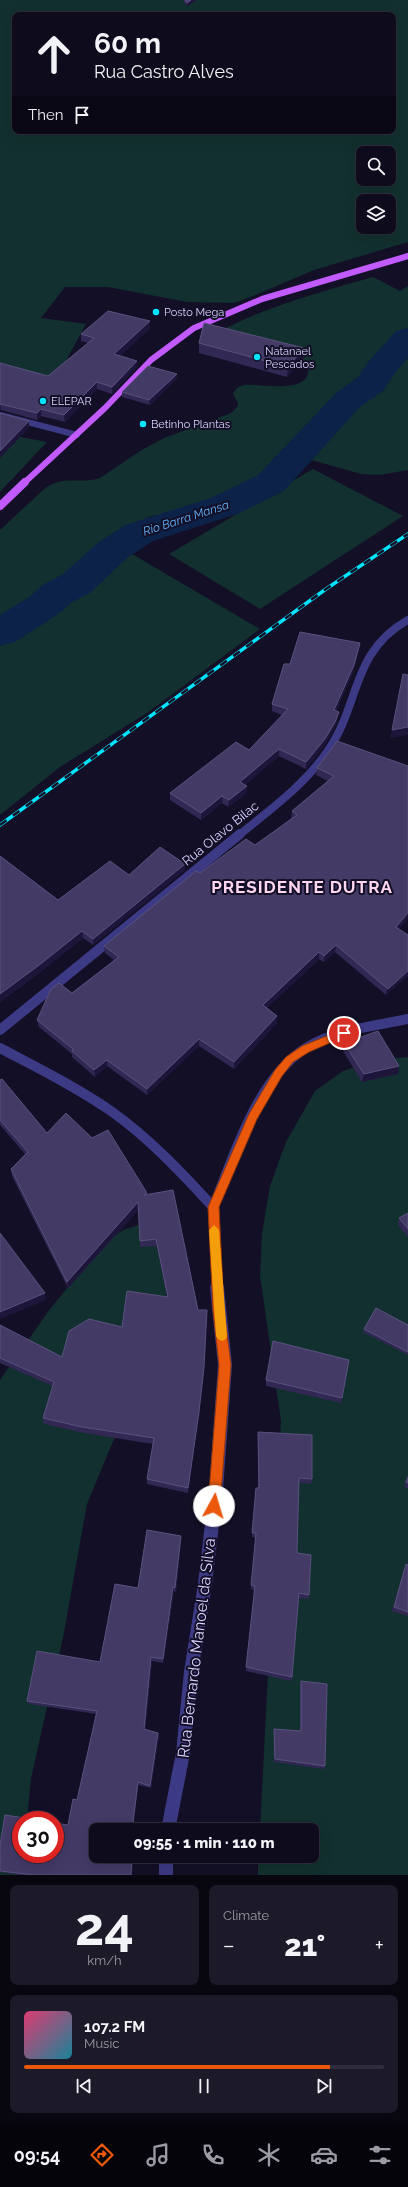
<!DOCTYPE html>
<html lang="en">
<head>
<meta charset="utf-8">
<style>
  body { margin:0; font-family:Raleway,sans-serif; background:#1c1929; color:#f1f3f6; height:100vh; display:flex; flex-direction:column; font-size:15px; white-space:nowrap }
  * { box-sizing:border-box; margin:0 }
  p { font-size:13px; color:#9b9ba3 }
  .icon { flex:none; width:22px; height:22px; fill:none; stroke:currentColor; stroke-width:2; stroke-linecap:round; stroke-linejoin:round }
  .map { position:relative; height:1875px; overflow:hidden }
  .details { display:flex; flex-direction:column; gap:10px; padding:10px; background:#08060f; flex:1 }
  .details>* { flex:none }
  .guide { position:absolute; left:12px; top:12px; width:384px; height:122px; border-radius:8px; box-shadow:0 4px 16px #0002,0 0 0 1px #2e2b3b; background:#0e0b1c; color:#f1f3f6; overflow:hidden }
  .buttons { position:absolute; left:356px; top:146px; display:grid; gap:8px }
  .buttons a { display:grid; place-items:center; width:40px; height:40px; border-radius:8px; background:#0e0b1c; box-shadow:0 4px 16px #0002,0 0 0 1px #2e2b3b; font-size:20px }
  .speed { position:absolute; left:12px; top:1811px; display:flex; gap:8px; font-size:20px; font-weight:700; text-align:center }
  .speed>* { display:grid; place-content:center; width:52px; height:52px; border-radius:50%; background:#0e0b1c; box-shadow:0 4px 16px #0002,0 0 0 1px #2e2b3b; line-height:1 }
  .speed .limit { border:6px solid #d22; background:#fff; color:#111 }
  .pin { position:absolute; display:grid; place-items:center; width:34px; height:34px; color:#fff; margin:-17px; border:2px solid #fff; border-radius:50%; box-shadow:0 1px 4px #0007 }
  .me { position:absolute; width:44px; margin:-22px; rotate:6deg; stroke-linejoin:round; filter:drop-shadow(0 0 3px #0008) }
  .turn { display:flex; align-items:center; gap:14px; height:84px; padding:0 16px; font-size:18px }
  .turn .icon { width:52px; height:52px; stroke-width:2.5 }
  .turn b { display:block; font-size:28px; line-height:34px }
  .then { display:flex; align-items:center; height:38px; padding:0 16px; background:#0003; gap:8px; font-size:15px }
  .big { font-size:30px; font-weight:800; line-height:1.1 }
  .details .tile { flex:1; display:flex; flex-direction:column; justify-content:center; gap:6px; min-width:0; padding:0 14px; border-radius:8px; background:#1c1929 }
  .details .dial { align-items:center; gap:0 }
  .dial b { font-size:52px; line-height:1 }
  .song { display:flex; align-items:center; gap:12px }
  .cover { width:48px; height:48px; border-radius:6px; background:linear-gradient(135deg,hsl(340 70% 55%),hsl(190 70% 35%)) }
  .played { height:4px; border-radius:2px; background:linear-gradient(90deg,#ea580c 85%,#2e2b3b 85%) }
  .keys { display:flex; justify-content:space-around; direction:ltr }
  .heat { display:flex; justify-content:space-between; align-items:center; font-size:22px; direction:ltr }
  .details .tiles { flex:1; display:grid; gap:10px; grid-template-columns:1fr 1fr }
  .tile:last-child { grid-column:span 2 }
  .trip { position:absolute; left:89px; top:1823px; width:230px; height:40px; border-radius:8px; background:#0e0b1c; box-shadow:0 4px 16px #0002,0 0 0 1px #2e2b3b; font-weight:800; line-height:40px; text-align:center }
  .menu { display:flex; height:64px; justify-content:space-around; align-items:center; background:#06040b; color:#9b9ba3 }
  .menu .icon { width:28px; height:28px }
  .menu .active { color:#ea580c }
  .menu b { font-size:18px; color:#f1f3f6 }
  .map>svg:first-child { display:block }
  .green { fill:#12302f; fill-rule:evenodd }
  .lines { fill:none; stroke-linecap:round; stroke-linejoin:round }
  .river { fill:#0c2248; fill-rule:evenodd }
  .minor-far3 { stroke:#3d3a85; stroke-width:6 }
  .minor-far2 { stroke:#3d3a85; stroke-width:8 }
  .minor-far1 { stroke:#3d3a85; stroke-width:10 }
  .minor { stroke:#3d3a85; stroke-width:14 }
  .major-far1 { stroke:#c25bff; stroke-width:6 }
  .major { stroke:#c25bff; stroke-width:8 }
  .rail-casing { stroke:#00e5ff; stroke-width:3.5 }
  .rail { stroke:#130f26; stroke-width:2.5; stroke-dasharray:8; stroke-linecap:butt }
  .wall { fill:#312854 }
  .shaded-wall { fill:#1d163a }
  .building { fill:#433a66; stroke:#5a527e }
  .route { fill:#ea580c; stroke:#983908 }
  .slow { fill:#f59e0b }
  .poi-dot { fill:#00e5ff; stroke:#130f26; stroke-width:1.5 }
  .labels { text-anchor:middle; stroke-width:4; stroke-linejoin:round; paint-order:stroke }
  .far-poi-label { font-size:11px; fill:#d9d4ff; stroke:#130f26; text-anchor:start }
  .far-water-label { font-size:12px; font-style:italic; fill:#62b6ff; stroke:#130f26 }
  .street-label { font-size:13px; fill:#d9d4ff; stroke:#130f26 }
  .near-street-label { font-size:16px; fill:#d9d4ff; stroke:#130f26 }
  .district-label { font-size:17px; font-weight:bold; letter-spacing:1px; fill:#ffd6f0; stroke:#130f26 }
</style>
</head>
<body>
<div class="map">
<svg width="408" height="1875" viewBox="0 0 408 1875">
  <rect width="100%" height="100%" fill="#130f26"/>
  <path class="green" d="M0,0H408V242L314,270L253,296L234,303L187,302L108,287H65L41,318L86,324L56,379L0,366ZM15,15H393V131H15ZM363,153H389V179H363ZM363,201H389V227H363Z
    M373,277L400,291L408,286V331L380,358L362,381L273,468L258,480L212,504L190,511L151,516L109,537L98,545L69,579L55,591L0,626V530L43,490C63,474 78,485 100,478L140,451L164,438L231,413L238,406V403L233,394C235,389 239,386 244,385C258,383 317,397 307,364L298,359L209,337C260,308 317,293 373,277Z
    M408,345V470L380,475L361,474L308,459L355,405L377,384Z
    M0,433L47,442L0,492Z
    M313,469L403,516L260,609L169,554Z
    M127,551L260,629L147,713L60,767L0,815V642L87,583Z
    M408,1057V1875H258V1856H312V1830H260L281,1421L260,1276L262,1234L270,1186L286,1142L315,1091L343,1071L379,1059Z
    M141,1224L184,1252L124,1415L87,1504L63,1638L31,1778L27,1820H21V1854H24L22,1875H0V1380L50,1309L105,1242L123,1230Z"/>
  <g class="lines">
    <path class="river" d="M408,328V358L395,373L383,391L360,407L284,491L237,514L153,541L127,558L91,592L71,603L57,615L15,642L0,646V615L29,597L43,585L63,574L99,542L125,525L211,498L258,475L336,393L358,377L369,361L396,331Z"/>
    <path class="minor-far3" d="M0,415L77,435"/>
    <path class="minor-far2" d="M239,835C271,809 306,784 329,749C360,703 352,651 408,620"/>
    <path class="minor-far1" d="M0,1030L240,834
      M0,1048C38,1068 76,1087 111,1111C149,1138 182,1173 213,1207L217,1289
      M213,1207C234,1157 257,1078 306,1048C335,1030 375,1026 408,1019"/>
    <path class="minor" d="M168,1830L183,1753L191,1672L205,1584L216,1490L225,1365L217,1288
      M166,1856V1875"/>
    <path class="major-far1" d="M24,483L105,408L151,360L194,328L262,299L408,256"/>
    <path class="major" d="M0,506L25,482"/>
    <g class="rail-casing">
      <path id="rail" d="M0,825L326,589L408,534"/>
    </g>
    <use href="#rail" class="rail"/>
  </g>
  <path class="wall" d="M183,0H197L187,6Z
    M150,321V328L120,356L137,367L112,394L97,389L65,422L41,416L37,420L1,410L0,411V363L48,376L88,343L81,341V334Z
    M199,343L304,358L287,377L199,353Z
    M177,374V378L150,405L122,397V392Z
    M360,643L359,650L353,672L336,711L338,719L334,729L324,746L306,769L279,756L245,785L247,793L228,807L222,803L201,820L170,800V793L249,750L282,715L272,711V704L290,664Z
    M337,741L399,929L386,995L335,952L324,962L319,959L267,1008L277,1016V1023L234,1069L199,1046L147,1095L107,1066L95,1077L72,1057V1054L39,1027L37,1020L114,960L105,953L104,946L200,873L255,845L292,818H291L292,811L328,781L316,775L317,768Z
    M0,856L58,900L129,875L185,870L93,945L83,938L39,973L0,1002Z
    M344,1043L398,1074L362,1082L343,1051Z
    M0,1080L47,1133L147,1195L204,1373L188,1493L147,1484V1479L153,1444L84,1433L44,1424L43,1418L53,1386L0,1363V1325L62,1357L122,1327L167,1297L157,1246L140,1247L139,1209L68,1288L12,1176L11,1169L25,1154L0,1125Z
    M408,1213V1237L398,1225L399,1218Z
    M408,1325V1355L363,1332L364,1329Z
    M349,1360L341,1403L266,1386V1380Z
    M258,1432L312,1479L311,1484L299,1483L297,1553L309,1595L308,1599L298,1598L292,1677L291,1681L246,1671L254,1590L251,1589L256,1538L252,1537L256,1488H258Z
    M408,1476V1489L404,1487Z
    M181,1536V1540L176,1592L174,1591L163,1663L152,1661L145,1730L158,1733L159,1736L151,1788L138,1785L133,1830H96V1856H133L132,1875H23L0,1872V1845L68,1825L77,1800L96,1714L29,1704L27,1701L100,1662L138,1588Z
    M406,1564L408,1565V1616L392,1611L404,1569Z
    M301,1681L325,1766L324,1769L274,1762V1729L300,1731V1685Z"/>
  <path class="shaded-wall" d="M191,0H197L187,6V3Z
    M150,321V328L115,361L114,354Z
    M304,348V358L287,377L288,367Z
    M137,361V367L112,394V387Z
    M177,374V378L150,405L149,400Z
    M97,382V389L65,422L64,415Z
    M0,404L1,410L0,411Z
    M41,409V416L37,420V413Z
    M29,421V428L0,458V451Z
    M360,643L359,650L353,672L333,717L334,710Z
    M339,712L338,719L334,729L324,746L306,769V762Z
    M408,727V735L390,738L392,730Z
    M279,749V756L240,789V782Z
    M247,786V793L228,807L229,800Z
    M222,796V803L201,820V813Z
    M185,864V870L93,945V939Z
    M408,913V919L394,934L396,927Z
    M82,931L83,938L39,973L0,1002V994Z
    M336,945L335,952L324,962V956Z
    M319,952V959L263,1012V1005Z
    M408,971V976L386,995L388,989Z
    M277,1016V1023L234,1069V1062Z
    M199,1039V1046L147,1095V1089Z
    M107,1060V1066L95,1077L94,1070Z
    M399,1066L398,1074L362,1082L364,1074Z
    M138,1202L139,1209L68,1288L67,1282Z
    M45,1293L46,1300L0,1319V1312Z
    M207,1316L204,1373L188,1493V1488Z
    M181,1536V1540L176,1592L175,1588Z
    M173,1587L174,1591L163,1663V1659Z
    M151,1657L152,1661L144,1732V1729Z
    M158,1733L159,1736L151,1788L150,1786Z
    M138,1782V1785L133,1830H132Z
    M132,1856L133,1857L132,1875H131Z"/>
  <path class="building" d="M185,0H191L187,3Z
    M108,311L150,321L114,354L137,361L112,387L97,382L64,415L41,409L37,413L0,404V363L48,376L94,338L81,334Z
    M204,323L304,348L288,367L199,343Z
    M148,366L177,374L149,400L122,392Z
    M0,413L29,421L0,451Z
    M300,632L360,643L354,665L334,710L339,712L335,722L325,739L306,762L279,749L240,782L247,786L229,800L222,796L201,813L170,793L236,742L249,750L288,709L272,704L284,664H290Z
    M403,674L408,675V727L392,730Z
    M337,741L408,766V913L396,927L408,935V971L388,989L336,945L324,956L319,952L263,1005L277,1016L234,1062L199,1039L147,1089L107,1060L94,1070L72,1051L73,1049L37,1020L51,989L59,983L72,993L119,957L104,946L196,871L200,873L246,839L255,845L297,815L292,811L334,776L317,768Z
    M160,847L185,864L93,939L82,931L38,966L0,994V856L58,900L110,861L129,875Z
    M378,1031L399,1066L364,1074L344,1043Z
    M2,1079L47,1133L66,1113L92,1138L108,1130L147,1193L144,1195L173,1190L198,1310H207L204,1367L199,1412L188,1488L147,1479L154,1438L82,1427L43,1418L54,1382L0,1358V1325L62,1357L69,1331L89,1319L122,1327L127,1291L168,1297L156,1239L140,1241L138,1202L67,1282L11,1169L28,1152L0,1120V1080Z
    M408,1213V1229L399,1218Z
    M0,1233L45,1293L0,1312Z
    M376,1308L408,1325V1352L364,1329Z
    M273,1341L349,1360L342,1398L266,1380Z
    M258,1432L312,1435V1479L299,1478L297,1553L311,1555L309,1595L299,1593L292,1677L246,1667L255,1586L251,1585L256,1533H252L256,1488H259Z
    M408,1477V1483L406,1482Z
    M147,1530L181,1536L175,1588L173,1587L163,1659L151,1657L144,1729L158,1733L150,1786L138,1782L132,1830H96V1856H132L131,1875H34L0,1871V1845L5,1815L38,1820H21V1854H55V1823L68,1825L73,1799L77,1800L97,1711L27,1701L37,1651L100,1662L115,1584L138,1588Z
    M406,1564L408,1565V1612L394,1607Z
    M301,1681L327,1684L325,1766L275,1759L274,1729L301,1731Z"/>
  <path class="route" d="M344,1029L348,1030V1035L309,1052L293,1062L282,1076L257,1119L219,1207L224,1310L231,1365L220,1506L219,1510L214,1512L210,1510L208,1506L219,1365L213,1310L208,1207L249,1114L275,1070L286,1057L302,1046Z"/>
  <path class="slow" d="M214,1225L219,1230L227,1336L226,1339L222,1341L218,1339L216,1336L209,1230Z"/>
  <g class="poi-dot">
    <circle cx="156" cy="312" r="4"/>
    <circle cx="257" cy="357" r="4"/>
    <circle cx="43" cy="401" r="4"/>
    <circle cx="143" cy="424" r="4"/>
  </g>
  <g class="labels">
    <g class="far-poi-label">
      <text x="164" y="316">Posto Mega</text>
      <text x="265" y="355">Natanael<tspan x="265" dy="13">Pescados</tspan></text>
      <text x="51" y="405">ELEPAR</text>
      <text x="151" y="428">Betinho Plantas</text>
    </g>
    <g class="far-water-label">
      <text transform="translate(186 518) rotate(-18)" y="4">Rio Barra Mansa</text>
    </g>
    <g class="street-label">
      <text transform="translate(220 833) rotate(-39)" y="5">Rua Olavo Bilac</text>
    </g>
    <g class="near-street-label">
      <text transform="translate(196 1648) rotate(-83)" y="6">Rua Bernardo Manoel da Silva</text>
    </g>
    <g class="district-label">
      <text x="302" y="893">PRESIDENTE DUTRA</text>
    </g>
  </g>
</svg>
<div class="buttons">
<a><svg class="icon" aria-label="search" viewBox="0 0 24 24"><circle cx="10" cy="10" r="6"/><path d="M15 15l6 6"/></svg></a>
<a><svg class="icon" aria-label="layers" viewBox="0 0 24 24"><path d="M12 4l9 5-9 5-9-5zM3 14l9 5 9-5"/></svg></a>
</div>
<div class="speed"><div class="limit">30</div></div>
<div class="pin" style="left:344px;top:1033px;background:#d93025"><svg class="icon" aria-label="arrive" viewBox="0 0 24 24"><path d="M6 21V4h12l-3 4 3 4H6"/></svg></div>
<svg class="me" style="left:214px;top:1506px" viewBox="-20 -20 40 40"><circle r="19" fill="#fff"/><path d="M0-13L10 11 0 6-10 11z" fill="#ea580c"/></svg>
<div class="trip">09:55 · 1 min · 110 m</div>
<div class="guide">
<div class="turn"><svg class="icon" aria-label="ahead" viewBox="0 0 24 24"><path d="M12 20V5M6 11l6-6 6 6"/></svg><div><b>60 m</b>Rua Castro Alves</div></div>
<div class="then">Then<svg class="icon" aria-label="arrive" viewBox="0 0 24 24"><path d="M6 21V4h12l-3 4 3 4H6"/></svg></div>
</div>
</div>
<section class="details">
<div class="tiles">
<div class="tile dial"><b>24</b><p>km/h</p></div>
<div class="tile"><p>Climate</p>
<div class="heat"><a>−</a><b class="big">21°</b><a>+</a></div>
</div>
<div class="tile">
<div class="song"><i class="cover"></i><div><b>107.2 FM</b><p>Music</p></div></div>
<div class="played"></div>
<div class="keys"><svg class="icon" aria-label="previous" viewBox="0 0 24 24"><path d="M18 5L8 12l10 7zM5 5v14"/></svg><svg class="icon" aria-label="pause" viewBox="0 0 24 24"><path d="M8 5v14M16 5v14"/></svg><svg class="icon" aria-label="next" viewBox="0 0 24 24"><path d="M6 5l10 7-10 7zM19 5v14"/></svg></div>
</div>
</div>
</section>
<nav class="menu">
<b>09:54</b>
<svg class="icon active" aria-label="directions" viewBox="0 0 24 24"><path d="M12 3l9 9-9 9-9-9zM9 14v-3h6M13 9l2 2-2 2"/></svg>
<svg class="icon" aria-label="music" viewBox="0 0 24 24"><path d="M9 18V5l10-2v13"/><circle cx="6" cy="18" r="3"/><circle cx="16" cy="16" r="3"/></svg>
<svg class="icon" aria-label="phone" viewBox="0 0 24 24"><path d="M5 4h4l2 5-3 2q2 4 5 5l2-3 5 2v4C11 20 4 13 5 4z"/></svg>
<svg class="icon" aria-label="climate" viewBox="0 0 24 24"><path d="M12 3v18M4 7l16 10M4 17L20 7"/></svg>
<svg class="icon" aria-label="car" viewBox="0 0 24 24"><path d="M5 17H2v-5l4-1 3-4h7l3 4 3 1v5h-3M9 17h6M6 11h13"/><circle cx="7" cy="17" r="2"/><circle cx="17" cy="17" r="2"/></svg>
<svg class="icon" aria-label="filters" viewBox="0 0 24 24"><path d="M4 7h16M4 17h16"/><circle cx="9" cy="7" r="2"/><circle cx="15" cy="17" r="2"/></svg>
</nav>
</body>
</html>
